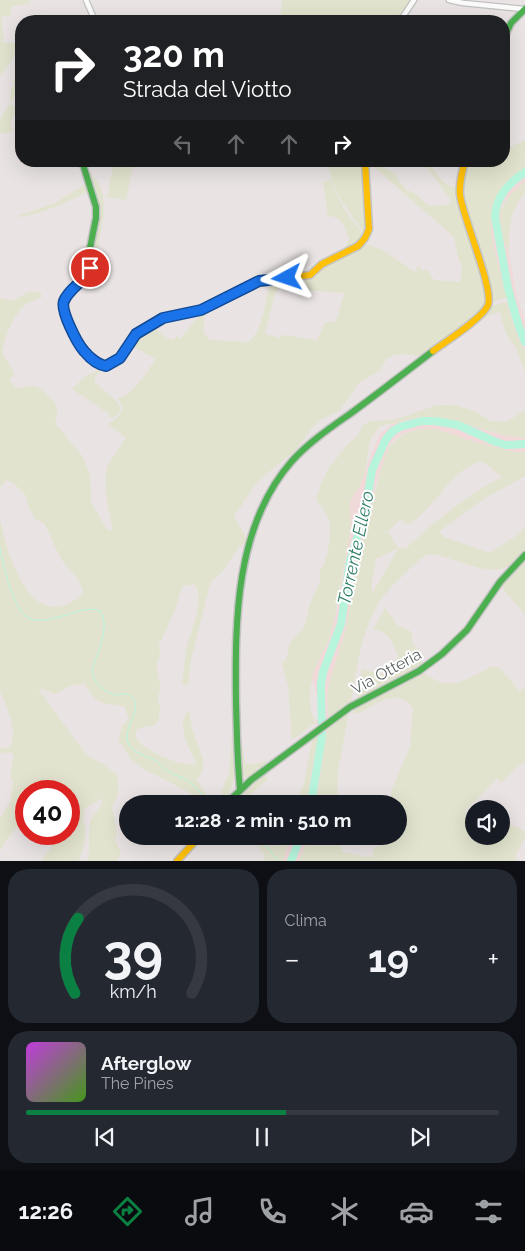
<!DOCTYPE html>
<html lang="it">
<head>
<meta charset="utf-8">
<style>
  body { margin:0; font-family:Raleway,sans-serif; background:#242831; color:#f1f3f6; height:100vh; display:flex; flex-direction:column; font-size:19px; white-space:nowrap }
  * { box-sizing:border-box; margin:0 }
  p { font-size:16px; color:#9ea1a6 }
  .icon { flex:none; width:28px; height:28px; fill:none; stroke:currentColor; stroke-width:2; stroke-linecap:round; stroke-linejoin:round }
  .map { position:relative; height:861px; overflow:hidden }
  .side { display:flex; flex-direction:column; gap:8px; padding:8px; background:#0d0f14; flex:1 }
  .side>* { flex:none }
  .top-card { position:absolute; left:15px; top:15px; width:495px; height:152px; border-radius:20px; box-shadow:0 5px 20px #0002; background:#202124; color:#fff; overflow:hidden }
  .tools { position:absolute; left:465px; top:800px; display:grid; gap:10px }
  .tools a { display:grid; place-items:center; width:45px; height:45px; border-radius:50%; background:#171b24; box-shadow:0 5px 20px #0002; font-size:25px }
  .speed { position:absolute; left:15px; top:780px; display:flex; gap:10px; font-size:25px; font-weight:700; text-align:center }
  .speed>* { display:grid; place-content:center; width:65px; height:65px; border-radius:50%; background:#171b24; box-shadow:0 5px 20px #0002; line-height:1 }
  .speed .limit { border:8px solid #d22; background:#fff; color:#111 }
  .pin { position:absolute; display:grid; place-items:center; width:42px; height:42px; color:#fff; margin:-21px; border:2px solid #fff; border-radius:50%; box-shadow:0 1px 5px #0007 }
  .me { position:absolute; width:55px; margin:-28px; rotate:265deg; stroke-linejoin:round; filter:drop-shadow(0 0 4px #0008) }
  .turn { display:flex; align-items:center; gap:18px; height:105px; padding:0 25px; font-size:22px }
  .turn .icon { width:65px; height:65px; stroke-width:2.5 }
  .turn b { display:block; font-size:35px; line-height:42px }
  .lanes { display:flex; align-items:center; height:48px; padding:0 25px; background:#0003; justify-content:center; gap:25px; direction:ltr }
  .lanes .off { opacity:.35 }
  .big { font-size:38px; font-weight:700; line-height:1.1 }
  .side .tile { flex:1; display:flex; flex-direction:column; justify-content:center; gap:8px; min-width:0; padding:0 18px; border-radius:20px; background:#242831 }
  .side .dial { align-items:center; gap:0 }
  .dial svg { height:130px; overflow:visible; fill:none; stroke:#363941; stroke-width:7; stroke-linecap:round; text-anchor:middle }
  .dial text { fill:#f1f3f6; stroke:none }
  .song { display:flex; align-items:center; gap:15px }
  .cover { width:60px; height:60px; border-radius:8px; background:linear-gradient(135deg,hsl(290 70% 55%),hsl(100 70% 35%)) }
  .played { height:5px; border-radius:2px; background:linear-gradient(90deg,#0b8043 55%,#363941 55%) }
  .keys { display:flex; justify-content:space-around; direction:ltr }
  .heat { display:flex; justify-content:space-between; align-items:center; font-size:28px; direction:ltr }
  .side .tiles { flex:1; display:grid; gap:8px; grid-template-columns:1fr 1fr }
  .tile:last-child { grid-column:span 2 }
  .trip { position:absolute; left:119px; top:795px; width:288px; height:50px; border-radius:25px; background:#171b24; box-shadow:0 5px 20px #0002; font-weight:700; line-height:50px; text-align:center }
  .menu { display:flex; height:80px; justify-content:space-around; align-items:center; background:#090b0e; color:#9ea1a6 }
  .menu .icon { width:35px; height:35px }
  .menu .on { color:#0b8043 }
  .menu b { font-size:22px; color:#f1f3f6 }
  .map>svg:first-child { display:block }
  .green { fill:#e2e3ce; fill-rule:evenodd }
  .sand { fill:#f1d8d9 }
  .lines { fill:none; stroke-linecap:round; stroke-linejoin:round }
  .stream { stroke:#b6f4dc; stroke-width:1 }
  .river { stroke:#b6f4dc; stroke-width:8 }
  .street-casing { stroke:#c1c2c0; stroke-width:7 }
  .fast-casing { stroke:#c3c3c3; stroke-width:9 }
  .slow-casing { stroke:#c3c3c3; stroke-width:9 }
  .street { stroke:#fcfbfb; stroke-width:4.5 }
  .fast { stroke:#4caf50; stroke-width:6 }
  .slow { stroke:#ffc107; stroke-width:6 }
  .route-casing { stroke:#114b97; stroke-width:12 }
  .route { stroke:#1a73e8; stroke-width:9 }
  .labels { text-anchor:middle; stroke-width:4; stroke-linejoin:round; paint-order:stroke }
  .street-label { font-size:16px; fill:#59615f; stroke:#fff }
  .water-label { font-size:18px; font-style:italic; fill:#328169; stroke:#fff }
</style>
</head>
<body>
<div class="map">
<svg width="525" height="861" viewBox="0 0 525 861">
  <rect width="100%" height="100%" fill="#e9e3e3"/>
  <path class="green" d="M0,0H31L29,3L11,7V15L1,17L4,39L2,42L21,44V47L0,76Z
    M282,0H412L399,21H280Z
    M21,69V92L18,94L16,93L10,104L17,108L10,124L12,129H15L11,132L0,134V118L10,104L11,89L15,84L12,81Z
    M525,140V167L509,179L498,196L492,212L494,242L507,298L491,302L463,197L464,172L467,161H504V150Z
    M114,161H134L126,200L107,197Z
    M328,161H364L368,224L366,235C350,214 330,188 328,161Z
    M367,161H378L382,167L396,174L398,180L407,190L415,193L429,206L448,205L452,201L422,161H427C434,170 445,189 457,187L485,286C486,290 487,297 486,302C484,314 432,347 420,356L402,354L393,355L386,360L380,370L359,383L339,411L321,420L313,427L296,450L258,481L234,516L246,538L245,543L239,547L222,572L210,583L191,660L188,685H184C181,680 183,676 184,670C185,662 185,654 187,646C191,630 205,601 195,585H187L182,587L174,612L159,645L160,656L157,663V672L161,689L158,697L160,708L158,721L155,725L140,728L136,730V738C145,752 179,765 195,765L196,762C189,748 175,724 189,711C191,718 191,725 193,731C197,747 212,766 196,779L213,804H203L190,793L144,769L131,759L119,741V736L123,725L129,719L124,706C100,703 98,705 84,683L69,686L56,694L41,689H38L82,749L91,758L105,765L117,775L119,792L112,807L117,832L115,840L121,852L117,861H87C91,849 88,835 90,823C93,812 102,810 103,798L85,808L83,822L86,827L85,843L79,861H41L49,850L56,834H69V791H26V820L10,835L0,851V818L10,802L13,784L10,775L14,755L10,752L0,753V747L2,749L10,747C18,732 7,706 0,692V519C6,546 23,614 61,606C69,604 79,599 83,591L80,582L61,559L44,523L35,519L28,506L25,494L12,482L6,480L0,488V298L12,301L28,292H40L42,297C37,300 35,299 31,301C14,310 6,334 2,352L15,374L9,380L16,388C22,389 28,385 35,386C41,387 55,401 57,407C58,412 56,418 55,423L83,457L90,474L91,502L108,531L113,529C108,507 103,490 107,466L126,438L108,424C119,417 129,410 117,398C130,399 149,369 156,359L130,345L134,339L153,326L167,339L169,338L173,340L177,336L180,339L204,311V333L210,340L248,342C264,331 265,298 271,280L284,279L282,285L275,293L265,334L279,338L284,335L317,340L325,322H336L344,293L303,290L306,277L318,268L363,243L381,249L415,272L419,265L421,270L428,271L434,280L460,282L462,264L459,261L454,237Z
    M90,171L101,188L103,196L104,213L99,241L97,270L95,275L84,283L97,219L87,173Z
    M331,180L344,209L365,237L363,240L344,251L349,238C344,227 342,216 328,216L323,182Z
    M525,181V193L518,202L512,215L509,232V253C492,220 498,203 525,181Z
    M88,182L91,190C67,202 46,213 19,217L18,216L55,203Z
    M507,302L516,333L525,350V373L517,350L507,336L500,313C490,312 484,321 474,324L487,313L491,306Z
    M101,367H105L95,376V382L117,402L120,407L119,413L112,418L109,414L72,389L89,373L93,374Z
    M437,405H455L474,411L491,421L506,422L525,410V438C494,436 466,421 435,417C419,415 401,422 385,425L380,426L370,440L365,474L360,486L354,494L350,503L351,529L333,626C324,661 299,684 315,723L292,740L288,686L282,663L286,660L290,643L303,628L306,622L310,603L320,582V570C328,563 332,530 329,520C326,512 322,506 316,500L321,484L329,468L346,446L357,436L363,425L371,421L394,420Z
    M432,428L456,435L468,440L515,452H525V476L485,498L439,532L444,537L490,553L513,538L525,527V550C519,557 512,565 504,568C488,575 451,558 434,554L427,555L420,559C408,571 395,582 384,595C362,625 357,667 351,703L328,718L327,696L329,683L345,632L358,556L384,458C394,435 407,430 432,428ZM480,462L486,464L502,477C466,496 435,521 405,549L398,548L388,532L400,519L408,525C433,510 454,467 480,462ZM398,548V549L372,594V582L376,559Z
    M525,560V615L501,586Z
    M385,608L397,625L409,630L412,635V643L421,653L420,658L423,664L356,701L362,668L364,670L385,674L389,672L394,661L399,657C392,644 390,630 373,630Z
    M491,667H498L501,669L520,692L525,685V762L518,765L501,783L497,778L465,811L474,821V836H501V820L525,831V838L515,856L518,861H299L309,836H339L342,852L369,857L372,855L375,847L387,844L391,836H398V823L402,820L403,816L398,813V804H392L391,800V791L410,747L413,708C399,687 375,704 359,713H354V708L422,672C452,693 462,681 491,667Z
    M349,711L338,771L337,804H316L327,729Z
    M234,729C235,755 240,783 222,804H219L224,783L227,780L229,774L232,733Z
    M240,731L245,763L251,765L266,761L268,763L249,777H245C235,768 240,744 240,731Z
    M319,735L312,768L307,804H295L304,783L312,741Z
    M265,776L268,779L239,804H229L259,778Z
    M248,836H265L274,842L279,836H294L288,844L283,861H263L265,855Z"/>
  <path class="sand" d="M525,167V181L506,199L501,208L500,215L502,235L509,253L516,294L525,321V350C522,345 518,339 516,333C514,329 514,323 513,318C506,296 486,230 492,209C498,190 510,178 525,167Z
    M432,416C464,422 493,436 525,438V452H515L468,440L456,435L431,428L420,429L407,432L397,437L389,445L376,484L358,556L345,632L329,683L327,696L328,718L318,725L315,723L319,715V703L312,679L315,668L329,641L338,606L351,529L350,503L354,494L360,486L374,447L380,434L393,424Z
    M327,729L316,804H307L312,768L319,735Z
    M294,836H309L299,861H283L288,844Z"/>
  <g class="lines">
    <path class="stream" d="M0,549C4,566 13,613 31,619C42,622 56,618 66,615C78,611 88,607 100,611C111,626 97,654 92,669C92,682 104,693 116,695C121,695 127,692 131,696C146,710 118,730 130,746C138,756 150,756 159,763C162,766 164,769 168,771C174,775 182,777 188,781C197,787 203,795 208,804
      M256,836L269,849L278,861"/>
    <path class="river" d="M525,172C509,183 496,196 495,217L508,288L519,327L525,342
      M311,804L322,736L321,684L323,672L341,624L350,561L365,512L372,470L386,439L393,431L400,427L422,421H435L458,425L496,442L506,445L525,444
      M291,861L301,836"/>
    <g class="street-casing">
      <path id="street" d="M86,0L95,21
        M449,0L463,3L524,9
        M400,21L414,0"/>
    </g>
    <g class="fast-casing">
      <path id="fast" d="M504,38L511,23L525,9
        M82,161L96,207V218L90,248V267L88,274L65,299L63,306C71,328 81,359 106,366L120,358L123,354
        M240,789C237,760 237,731 236,702C235,620 235,526 292,461C310,441 333,426 354,411C381,391 407,371 433,351
        M226,804L251,780L350,707L419,671L442,654L467,630L500,582L525,555"/>
    </g>
    <g class="slow-casing">
      <path id="slow" d="M433,351C445,342 483,318 488,305C494,289 463,218 460,195C459,183 462,172 465,161
        M123,354L137,334L161,319L173,315L201,310L259,281L310,275L322,264L358,246L365,238L369,229L365,161
        M177,861L200,836"/>
    </g>
    <use href="#street" class="street"/>
    <use href="#fast" class="fast"/>
    <use href="#slow" class="slow"/>
  </g>
  <g class="lines">
    <g class="route-casing">
      <path id="route" d="M90,268C86,281 69,288 64,301C60,310 77,343 84,351C89,357 98,365 106,366L120,358L136,334L163,318L201,310L259,281L287,278"/>
    </g>
    <use href="#route" class="route"/>
  </g>
  <g class="labels">
    <g class="street-label">
      <text transform="translate(386 671) rotate(-29)" y="6">Via Otteria</text>
    </g>
    <g class="water-label">
      <text transform="translate(356 548) rotate(-78)" y="6">Torrente Ellero</text>
    </g>
  </g>
</svg>
<div class="tools">
<a><svg class="icon" aria-label="sound" viewBox="0 0 24 24"><path d="M4 9h4l5-4v14l-5-4H4zM17 9q2 3 0 6"/></svg></a>
</div>
<div class="speed"><div class="limit">40</div></div>
<div class="pin" style="left:90px;top:268px;background:#d93025"><svg class="icon" aria-label="arrive" viewBox="0 0 24 24"><path d="M6 21V4h12l-3 4 3 4H6"/></svg></div>
<svg class="me" style="left:287px;top:278px" viewBox="-20 -20 40 40"><path d="M0-17L14 15 0 8-14 15z" fill="#1a73e8" stroke="#fff" stroke-width="4"/></svg>
<div class="trip">12:28 · 2 min · 510 m</div>
<div class="top-card">
<div class="turn"><svg class="icon" aria-label="right" viewBox="0 0 24 24"><path d="M7 20v-9h11M14 6l5 5-5 5"/></svg><div><b>320 m</b>Strada del Viotto</div></div>
<div class="lanes"><svg class="icon off" aria-label="left" viewBox="0 0 24 24"><path d="M17 20v-9H6M10 6l-5 5 5 5"/></svg><svg class="icon off" aria-label="ahead" viewBox="0 0 24 24"><path d="M12 20V5M6 11l6-6 6 6"/></svg><svg class="icon off" aria-label="ahead" viewBox="0 0 24 24"><path d="M12 20V5M6 11l6-6 6 6"/></svg><svg class="icon" aria-label="right" viewBox="0 0 24 24"><path d="M7 20v-9h11M14 6l5 5-5 5"/></svg></div>
</div>
</div>
<section class="side">
<div class="tiles">
<div class="tile dial"><svg viewBox="0 0 100 80">
<path d="M14 69A42 42 0 1 1 86 69"/>
<path d="M14 69A42 42 0 0 1 16 23" stroke="#0b8043"/>
<text x="50" y="56" font-size="32" font-weight="700">39</text>
<text x="50" y="72" font-size="11">km/h</text>
</svg></div>
<div class="tile"><p>Clima</p>
<div class="heat"><a>−</a><b class="big">19°</b><a>+</a></div>
</div>
<div class="tile">
<div class="song"><i class="cover"></i><div><b>Afterglow</b><p>The Pines</p></div></div>
<div class="played"></div>
<div class="keys"><svg class="icon" aria-label="previous" viewBox="0 0 24 24"><path d="M18 5L8 12l10 7zM5 5v14"/></svg><svg class="icon" aria-label="pause" viewBox="0 0 24 24"><path d="M8 5v14M16 5v14"/></svg><svg class="icon" aria-label="next" viewBox="0 0 24 24"><path d="M6 5l10 7-10 7zM19 5v14"/></svg></div>
</div>
</div>
</section>
<nav class="menu">
<b>12:26</b>
<svg class="icon on" aria-label="directions" viewBox="0 0 24 24"><path d="M12 3l9 9-9 9-9-9zM9 14v-3h6M13 9l2 2-2 2"/></svg>
<svg class="icon" aria-label="music" viewBox="0 0 24 24"><path d="M9 18V5l10-2v13"/><circle cx="6" cy="18" r="3"/><circle cx="16" cy="16" r="3"/></svg>
<svg class="icon" aria-label="phone" viewBox="0 0 24 24"><path d="M5 4h4l2 5-3 2q2 4 5 5l2-3 5 2v4C11 20 4 13 5 4z"/></svg>
<svg class="icon" aria-label="climate" viewBox="0 0 24 24"><path d="M12 3v18M4 7l16 10M4 17L20 7"/></svg>
<svg class="icon" aria-label="car" viewBox="0 0 24 24"><path d="M5 17H2v-5l4-1 3-4h7l3 4 3 1v5h-3M9 17h6M6 11h13"/><circle cx="7" cy="17" r="2"/><circle cx="17" cy="17" r="2"/></svg>
<svg class="icon" aria-label="filters" viewBox="0 0 24 24"><path d="M4 7h16M4 17h16"/><circle cx="9" cy="7" r="2"/><circle cx="15" cy="17" r="2"/></svg>
</nav>
</body>
</html>
